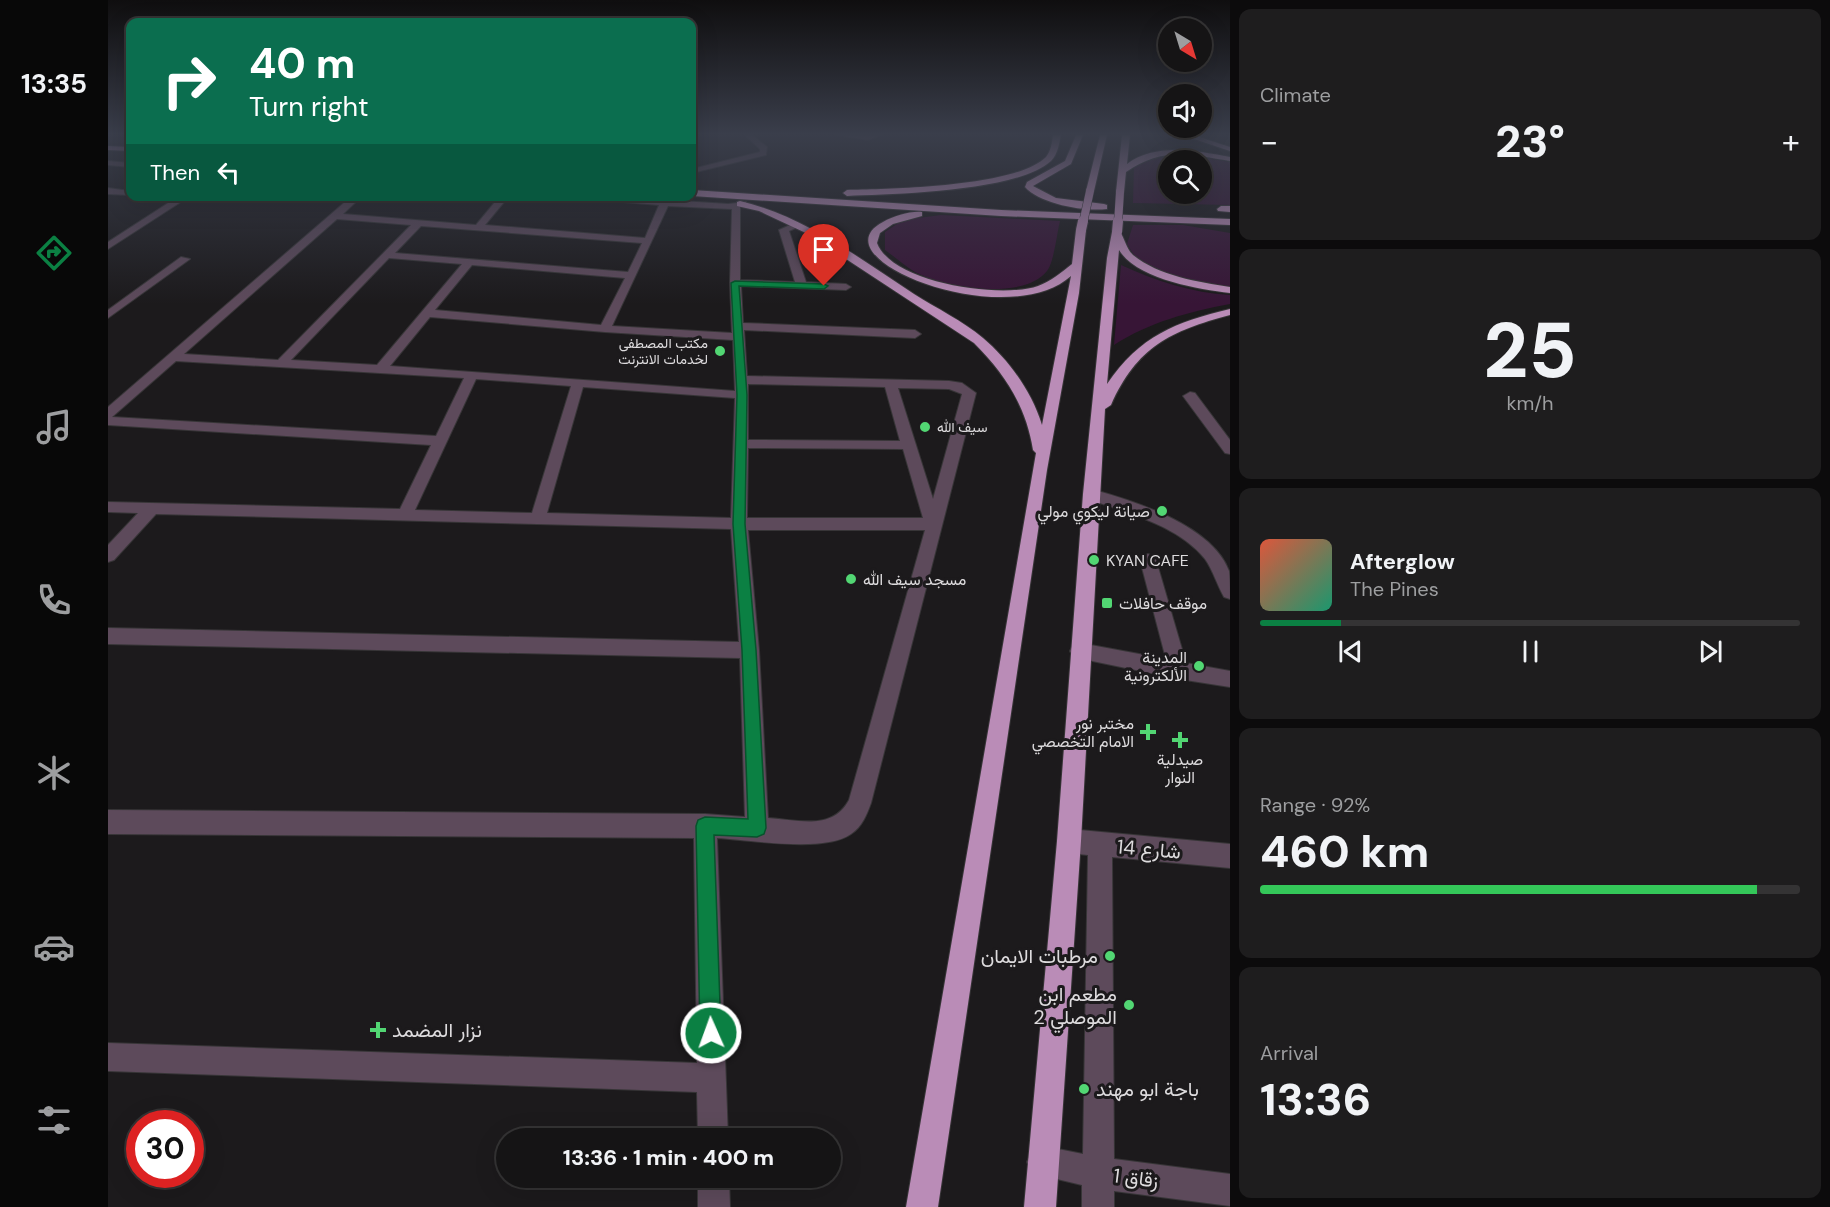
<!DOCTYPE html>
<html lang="en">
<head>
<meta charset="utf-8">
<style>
  body { margin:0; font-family:"DM Sans",Vazirmatn,sans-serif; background:#1e1d1e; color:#f1f3f6; height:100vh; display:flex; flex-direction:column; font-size:22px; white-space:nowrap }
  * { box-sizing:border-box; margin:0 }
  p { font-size:20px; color:#9d9ea0 }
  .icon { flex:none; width:33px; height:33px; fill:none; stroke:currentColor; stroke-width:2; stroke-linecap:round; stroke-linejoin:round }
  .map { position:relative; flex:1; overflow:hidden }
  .drawer { display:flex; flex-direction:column; gap:9px; padding:9px; background:#0c0b0c; width:600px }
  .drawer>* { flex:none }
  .banner { position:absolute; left:18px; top:18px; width:570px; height:183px; border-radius:12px; box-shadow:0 6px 24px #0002,0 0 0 2px #343334; background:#0b6e4f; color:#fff; overflow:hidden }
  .needle { width:39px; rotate:142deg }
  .controls { position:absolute; left:1050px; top:18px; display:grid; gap:12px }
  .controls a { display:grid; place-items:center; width:54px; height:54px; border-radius:50%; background:#151415; box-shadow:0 6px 24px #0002,0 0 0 2px #343334; font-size:30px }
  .speed { position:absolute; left:18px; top:1110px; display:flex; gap:12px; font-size:30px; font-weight:700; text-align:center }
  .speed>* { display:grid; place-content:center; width:78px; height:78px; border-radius:50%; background:#151415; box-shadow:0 6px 24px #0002,0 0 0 2px #343334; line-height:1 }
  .speed .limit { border:9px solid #d22; background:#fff; color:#111 }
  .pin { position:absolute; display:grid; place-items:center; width:51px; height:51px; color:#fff; margin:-62px -26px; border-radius:50% 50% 50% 0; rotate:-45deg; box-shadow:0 0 6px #0007 }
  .pin .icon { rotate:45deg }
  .me { position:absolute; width:66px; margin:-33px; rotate:358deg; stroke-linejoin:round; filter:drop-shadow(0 0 4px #0008) }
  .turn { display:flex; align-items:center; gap:21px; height:126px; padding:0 24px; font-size:27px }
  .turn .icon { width:78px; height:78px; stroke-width:2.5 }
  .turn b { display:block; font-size:42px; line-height:51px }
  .then { display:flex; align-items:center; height:57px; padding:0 24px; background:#0003; gap:12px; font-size:22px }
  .big { font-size:45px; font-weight:800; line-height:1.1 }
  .drawer .widget { flex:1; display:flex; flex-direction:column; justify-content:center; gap:9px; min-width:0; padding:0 21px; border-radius:12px; background:#1e1d1e }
  .drawer .dial { align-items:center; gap:0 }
  .dial b { font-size:78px; line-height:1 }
  .song { display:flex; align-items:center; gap:18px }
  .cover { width:72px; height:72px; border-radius:9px; background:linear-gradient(135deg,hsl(10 70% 55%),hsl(160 70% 35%)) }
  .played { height:6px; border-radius:3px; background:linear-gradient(90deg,#0b8043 15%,#343334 15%) }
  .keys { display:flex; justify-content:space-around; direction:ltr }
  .heat { display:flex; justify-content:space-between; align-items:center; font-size:33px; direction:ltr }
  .charge { height:9px; border-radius:4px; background:linear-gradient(90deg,#34c759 92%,#343334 0) }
  .trip { position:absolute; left:388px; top:1128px; width:345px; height:60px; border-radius:30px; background:#151415; box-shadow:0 6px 24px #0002,0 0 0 2px #343334; font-weight:800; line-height:60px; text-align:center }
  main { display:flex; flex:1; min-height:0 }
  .dock { display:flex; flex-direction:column; width:108px; justify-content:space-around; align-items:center; background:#080808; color:#9d9ea0 }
  .dock .icon { width:42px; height:42px }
  .dock .selected { color:#0b8043 }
  .dock b { font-size:27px; color:#f1f3f6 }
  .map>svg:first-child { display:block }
  .green { fill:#371536; fill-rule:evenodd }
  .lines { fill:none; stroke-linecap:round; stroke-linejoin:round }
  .minor-casing { stroke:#373537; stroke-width:2 }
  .highway-casing { stroke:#373537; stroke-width:2 }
  .minor { fill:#5d4a5b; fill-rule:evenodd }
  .highway { fill:#ba8cb7; fill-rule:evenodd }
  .highway-bridge-far1-casing { stroke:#373537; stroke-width:9; stroke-linecap:butt }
  .highway-bridge-casing { stroke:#373537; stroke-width:12; stroke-linecap:butt }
  .highway-bridge-far1 { stroke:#ba8cb7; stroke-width:8 }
  .highway-bridge { stroke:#ba8cb7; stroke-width:10 }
  .route { fill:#0b8043; stroke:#07532c; stroke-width:1.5 }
  .poi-dot { fill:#52d673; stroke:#1c1a1c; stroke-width:2 }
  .labels { text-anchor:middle; stroke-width:6; stroke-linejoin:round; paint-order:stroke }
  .far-poi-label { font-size:14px; fill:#dddbdd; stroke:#1c1a1c; text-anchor:end }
  .poi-label { font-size:16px; fill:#dddbdd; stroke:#1c1a1c; text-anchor:end }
  .near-street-label { font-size:20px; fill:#dddbdd; stroke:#1c1a1c }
  .near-poi-label { font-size:20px; fill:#dddbdd; stroke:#1c1a1c; text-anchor:end }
</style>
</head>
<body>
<main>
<nav class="dock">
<b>13:35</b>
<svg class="icon selected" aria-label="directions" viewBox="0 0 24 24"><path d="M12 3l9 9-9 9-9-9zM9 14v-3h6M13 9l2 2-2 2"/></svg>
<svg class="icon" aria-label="music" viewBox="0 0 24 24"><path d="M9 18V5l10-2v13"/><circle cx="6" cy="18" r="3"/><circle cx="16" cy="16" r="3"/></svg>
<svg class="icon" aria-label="phone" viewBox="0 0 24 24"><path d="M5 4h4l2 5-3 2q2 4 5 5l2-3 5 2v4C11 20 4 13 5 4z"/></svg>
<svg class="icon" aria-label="climate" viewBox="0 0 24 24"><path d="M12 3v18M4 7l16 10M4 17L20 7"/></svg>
<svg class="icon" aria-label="car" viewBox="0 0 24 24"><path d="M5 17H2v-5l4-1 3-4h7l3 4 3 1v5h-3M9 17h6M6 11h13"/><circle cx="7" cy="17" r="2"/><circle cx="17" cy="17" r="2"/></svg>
<svg class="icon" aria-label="filters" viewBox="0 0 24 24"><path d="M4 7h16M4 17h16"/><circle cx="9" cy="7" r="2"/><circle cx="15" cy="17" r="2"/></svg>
</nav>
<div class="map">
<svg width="1122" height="1207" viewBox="0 0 1122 1207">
  <rect width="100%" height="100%" fill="#1c1a1c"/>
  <path class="green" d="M1060,156L1091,157L1122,162V205L1025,203L1026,166L1032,161ZM1060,160H1094V194H1060Z
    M833,215L952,221C949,233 946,262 939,271C915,301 838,288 807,272C797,266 787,257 777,250V232L795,220Z
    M1025,225H1075L1122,233V287L1065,277L1029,260L1019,244Z
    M1013,265C1048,281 1084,293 1122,295V304C1080,312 1042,322 1006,345Z"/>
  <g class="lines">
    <g class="minor-casing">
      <path id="minor" d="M637,135H644L659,147L658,155L584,173V169L652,152V149Z
        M729,135H773L760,140Z
        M0,161L22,163V167L0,165Z
        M0,188L22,191V195L0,194Z
        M71,196H82L0,249V242Z
        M244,196H254L235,214L368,225L392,196H401L377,225L537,238L551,205L444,196H496L620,204L638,202V206L632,207V280L687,282L671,230L689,222L694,225L681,231L698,282L738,284L743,287L738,290L633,286L635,323L807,330L813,334L807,338L636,330L639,376L841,381L854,383L868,393L763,803C759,814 754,827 743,834C716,853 643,840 609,838L620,1138H590L589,1092L0,1071V1043L589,1063L586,838L0,834V810L597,814L637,817L632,658L0,644V628L631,642L623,529L48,514L6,560L0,562V545L30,513L0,512V502L292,509L323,445L0,425V407ZM560,206L624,209L622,283L624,333L504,326ZM229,219L303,225L170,360L76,354ZM313,226L534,243L520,272L287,253ZM281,258L354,264L269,365L183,360ZM364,265L517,278L493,325L327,310ZM322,317L497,332L625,340L627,391L282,366ZM68,361L356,378L328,436L4,417ZM368,379L463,386L424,513L307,510ZM640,384L777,387L792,441L640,440ZM475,387L627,398L623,518L439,513ZM790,388L841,389L854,394L825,499ZM640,448L795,449L815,518H639ZM640,530H817L741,800C724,831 691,820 660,818L651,650Z
        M73,257L82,259L0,318V310Z
        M1082,392L1087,393L1122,440V454L1117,453L1075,396Z
        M983,489C1026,501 1104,525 1121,571C1122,579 1122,590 1122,599L1116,597C1109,585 1105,570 1097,559C1069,524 1017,513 978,498L975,494Z
        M1040,554L1046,556L1048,560L1078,663L1122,671V687L1071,679L965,657L962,651L965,645L972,643L1058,659L1032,560L1034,556Z
        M961,829L1122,844V868L1004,857L1006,1159L1122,1174V1206L1006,1191V1207H974V1185L924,1173L919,1162L924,1151L935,1146L975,1154L980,855L961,853L953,849L949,841L953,833Z
        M590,1178H621L622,1207H590Z"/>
    </g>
    <g class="highway-casing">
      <path id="highway" d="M945,135H953C951,144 950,154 943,161C909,192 786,194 739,196L735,193L739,190C782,189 908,187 938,157C943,151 944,142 945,135Z
        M968,135H975L963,164L925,186L948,198L996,204L999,205V209C977,212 932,204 917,187L919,182L957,161Z
        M992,135H999L986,191L982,194L978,191Z
        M1014,135H1022L1019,164C1048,142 1089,151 1122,157V161C1081,154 1054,147 1018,172L1016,192L1012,195L1008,192Z
        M1074,135H1085L1122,147V151Z
        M0,146L22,147V151L0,150Z
        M584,190L893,210L1122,219V225L893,216L584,196Z
        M632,201C696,216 751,258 806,294C828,308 855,321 875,338C901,360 924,392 934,425L963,276C898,334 706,258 775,222C786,216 802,211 814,212V216L785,224L772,233L769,243C784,283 893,299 930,286C943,281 953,273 964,264L968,230L973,227L978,230L971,293L939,470L830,1207H798L928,453L925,450C918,406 897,374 866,343L700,234L651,211L629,206V202Z
        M1113,206H1122V212L1110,211L1109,209Z
        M1009,229C1016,233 1017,248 1025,255C1051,276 1090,282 1122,287V293C1089,289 1029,279 1011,250L999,384C1032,336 1067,322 1122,309V315C1062,331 1029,347 1003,405L997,409L973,841L948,1207H916L949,841L975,494L999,258L1004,232Z"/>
    </g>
    <use href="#minor" class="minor"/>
    <use href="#highway" class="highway"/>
    <g class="highway-bridge-far1-casing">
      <path id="highway-bridge-far1" d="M975,223L982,191
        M1010,223L1012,192"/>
    </g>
    <g class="highway-bridge-casing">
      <path id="highway-bridge" d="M973,230L975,221
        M1009,232L1010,221"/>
    </g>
    <use href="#highway-bridge-far1" class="highway-bridge-far1"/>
    <use href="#highway-bridge" class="highway-bridge"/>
  </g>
  <linearGradient id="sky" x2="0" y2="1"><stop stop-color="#0f0e0f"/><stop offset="0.44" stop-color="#3a3e4b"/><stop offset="1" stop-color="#3a3e4b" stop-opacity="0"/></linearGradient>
  <rect width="1122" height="304" fill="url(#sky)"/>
  <path class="route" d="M627,281L716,284L720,286L716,289L631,286L639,395L637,524L648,650L658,828L656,834L649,837L606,835L613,1033L610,1040L603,1043L595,1040L592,1033L588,826L590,820L597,817L640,819L634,650L625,524L629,395L623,283Z"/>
  <g class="poi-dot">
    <circle cx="612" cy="351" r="6"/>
    <circle cx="817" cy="427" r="6"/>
    <circle cx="1054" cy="511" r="6"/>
    <circle cx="986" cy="560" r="6"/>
    <circle cx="743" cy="579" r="6"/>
    <rect x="993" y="597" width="12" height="12" rx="3"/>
    <circle cx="1091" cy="666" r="6"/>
    <path d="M1037 723h6v6h6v6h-6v6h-6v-6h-6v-6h6z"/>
    <path d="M1069 731h6v6h6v6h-6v6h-6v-6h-6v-6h6z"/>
    <circle cx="1002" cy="956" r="6"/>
    <circle cx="1021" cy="1005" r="6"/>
    <path d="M267 1021h6v6h6v6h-6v6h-6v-6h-6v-6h6z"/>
    <circle cx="976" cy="1089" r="6"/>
  </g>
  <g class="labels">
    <g class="far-poi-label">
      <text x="600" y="348">مكتب المصطفى<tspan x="600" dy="16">لخدمات الانترنت</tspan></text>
      <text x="829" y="432" text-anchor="start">سيف الله</text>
    </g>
    <g class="poi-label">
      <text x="1042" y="517">صيانة ليكوي مولي</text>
      <text x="998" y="566" text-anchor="start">KYAN CAFE</text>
      <text x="755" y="585" text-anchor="start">مسجد سيف الله</text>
      <text x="1011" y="609" text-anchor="start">موقف حافلات</text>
      <text x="1079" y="663">المدينة<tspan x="1079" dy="18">الألكترونية</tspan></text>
      <text x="1026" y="729">مختبر نور<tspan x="1026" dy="18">الامام التخصصي</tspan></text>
      <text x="1072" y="765" text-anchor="middle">صيدلية<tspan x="1072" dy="18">النوار</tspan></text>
    </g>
    <g class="near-street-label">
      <text transform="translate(1041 849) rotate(5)" y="7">شارع 14</text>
      <text transform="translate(1028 1178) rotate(7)" y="7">زقاق 1</text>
    </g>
    <g class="near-poi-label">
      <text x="990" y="963">مرطبات الايمان</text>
      <text x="1009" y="1001">مطعم ابن<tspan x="1009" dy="23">الموصلي 2</tspan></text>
      <text x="284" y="1037" text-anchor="start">نزار المضمد</text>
      <text x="988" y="1096" text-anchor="start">باجة ابو مهند</text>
    </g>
  </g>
</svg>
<div class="controls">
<a><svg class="needle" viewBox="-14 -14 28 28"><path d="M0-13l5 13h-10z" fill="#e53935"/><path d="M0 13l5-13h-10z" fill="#9d9ea0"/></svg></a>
<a><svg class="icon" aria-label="sound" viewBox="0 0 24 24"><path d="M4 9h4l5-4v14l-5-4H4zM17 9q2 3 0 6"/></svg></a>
<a><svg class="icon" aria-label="search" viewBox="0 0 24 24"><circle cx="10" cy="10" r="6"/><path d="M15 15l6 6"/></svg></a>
</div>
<div class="speed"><div class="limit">30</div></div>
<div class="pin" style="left:716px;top:286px;background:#d93025"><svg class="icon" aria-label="arrive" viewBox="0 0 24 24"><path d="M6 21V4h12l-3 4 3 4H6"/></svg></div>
<svg class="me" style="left:603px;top:1033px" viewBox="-20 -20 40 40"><circle r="17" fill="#0b8043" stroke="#fff" stroke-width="3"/><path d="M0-11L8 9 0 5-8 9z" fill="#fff"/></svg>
<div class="trip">13:36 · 1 min · 400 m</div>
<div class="banner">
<div class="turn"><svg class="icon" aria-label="right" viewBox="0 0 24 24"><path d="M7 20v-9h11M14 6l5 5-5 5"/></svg><div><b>40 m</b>Turn right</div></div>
<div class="then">Then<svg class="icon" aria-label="left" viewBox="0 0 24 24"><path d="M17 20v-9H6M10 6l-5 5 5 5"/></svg></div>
</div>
</div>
<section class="drawer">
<div class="widget"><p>Climate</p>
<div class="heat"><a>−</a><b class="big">23°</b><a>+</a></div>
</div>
<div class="widget dial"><b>25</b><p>km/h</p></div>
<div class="widget">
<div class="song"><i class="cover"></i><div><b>Afterglow</b><p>The Pines</p></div></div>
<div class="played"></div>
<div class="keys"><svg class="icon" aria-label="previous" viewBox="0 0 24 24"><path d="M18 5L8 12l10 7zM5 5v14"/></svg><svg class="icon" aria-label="pause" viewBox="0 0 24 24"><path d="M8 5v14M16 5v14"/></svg><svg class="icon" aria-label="next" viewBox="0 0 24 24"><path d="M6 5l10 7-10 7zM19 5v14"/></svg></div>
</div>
<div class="widget"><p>Range · 92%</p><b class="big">460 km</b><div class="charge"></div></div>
<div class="widget"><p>Arrival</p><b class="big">13:36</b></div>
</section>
</main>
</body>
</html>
